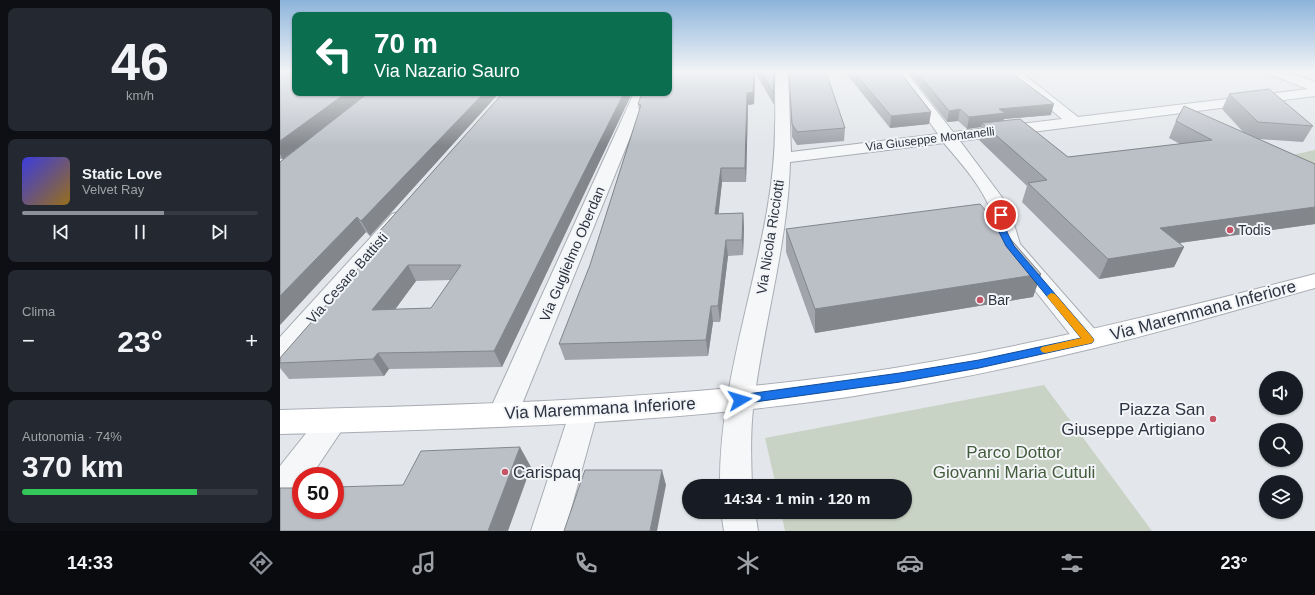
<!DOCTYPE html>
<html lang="it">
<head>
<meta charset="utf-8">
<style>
  body { margin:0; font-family:Arial,sans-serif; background:#242831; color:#f1f3f6; height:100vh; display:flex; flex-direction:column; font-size:15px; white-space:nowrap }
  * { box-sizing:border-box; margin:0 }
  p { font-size:13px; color:#9ea1a6 }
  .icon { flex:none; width:22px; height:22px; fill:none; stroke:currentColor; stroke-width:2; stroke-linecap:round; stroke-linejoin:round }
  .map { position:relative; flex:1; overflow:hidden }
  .sheet { display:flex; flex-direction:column; gap:8px; padding:8px; background:#0d0f14; width:280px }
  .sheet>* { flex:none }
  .banner { position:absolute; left:12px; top:12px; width:380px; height:84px; border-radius:8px; box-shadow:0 1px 3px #0004; background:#0b6e4f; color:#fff; overflow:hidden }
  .fabs { position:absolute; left:979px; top:371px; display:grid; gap:8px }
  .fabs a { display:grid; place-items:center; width:44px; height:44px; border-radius:50%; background:#171b24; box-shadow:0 1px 3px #0004; font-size:20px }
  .speed { position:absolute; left:12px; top:467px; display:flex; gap:8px; font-size:20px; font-weight:700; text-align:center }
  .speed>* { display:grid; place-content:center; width:52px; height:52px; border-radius:50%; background:#171b24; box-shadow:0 1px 3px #0004; line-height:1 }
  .speed .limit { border:6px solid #d22; background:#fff; color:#111 }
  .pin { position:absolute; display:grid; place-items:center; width:34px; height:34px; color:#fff; margin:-17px; border:2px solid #fff; border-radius:50%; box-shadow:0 1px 4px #0007 }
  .me { position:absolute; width:44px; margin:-22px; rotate:83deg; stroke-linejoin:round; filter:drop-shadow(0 0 3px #0008) }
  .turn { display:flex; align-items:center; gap:14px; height:84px; padding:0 16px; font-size:18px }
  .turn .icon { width:52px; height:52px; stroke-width:2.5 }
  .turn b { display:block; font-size:28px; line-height:34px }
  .big { font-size:30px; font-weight:700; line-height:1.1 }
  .sheet .card { flex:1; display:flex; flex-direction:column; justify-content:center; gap:6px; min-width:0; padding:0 14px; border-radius:8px; background:#242831 }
  .sheet .dial { align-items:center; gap:0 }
  .dial b { font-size:52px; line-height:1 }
  .song { display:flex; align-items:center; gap:12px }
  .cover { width:48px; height:48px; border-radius:6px; background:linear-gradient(135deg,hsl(240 70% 55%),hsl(40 70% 35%)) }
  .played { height:4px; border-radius:2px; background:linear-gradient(90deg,#8c9099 60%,#363941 60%) }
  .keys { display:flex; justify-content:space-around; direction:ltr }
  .heat { display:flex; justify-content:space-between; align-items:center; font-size:22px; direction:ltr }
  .charge { height:6px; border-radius:3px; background:linear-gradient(90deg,#34c759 74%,#363941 0) }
  .trip { position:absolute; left:402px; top:479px; width:230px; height:40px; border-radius:20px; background:#171b24; box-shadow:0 1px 3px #0004; font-weight:700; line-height:40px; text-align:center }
  .menu { display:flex; height:64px; justify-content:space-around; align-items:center; background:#090b0e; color:#9ea1a6 }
  .menu .icon { width:28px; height:28px }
  .menu .selected { color:#8c9099 }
  .menu b { font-size:18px; color:#f1f3f6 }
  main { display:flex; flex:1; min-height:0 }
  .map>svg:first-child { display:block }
  .green { fill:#c9d3c5 }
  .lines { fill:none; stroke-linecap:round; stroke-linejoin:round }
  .minor-casing { stroke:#a9adb4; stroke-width:2 }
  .secondary-casing { stroke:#a9adb4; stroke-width:2 }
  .minor { fill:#f6f7f9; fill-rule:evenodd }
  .secondary { fill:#fff; fill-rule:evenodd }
  .wall { fill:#a1a5ab; fill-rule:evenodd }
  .shaded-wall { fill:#83868b }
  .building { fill:#bbc0c7; stroke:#83868b; fill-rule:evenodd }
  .route { fill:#1a73e8; stroke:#114b97 }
  .slow { fill:#f59e0b }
  .poi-dot { fill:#c35567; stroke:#f3f5f8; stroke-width:1.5 }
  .labels { text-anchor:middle; stroke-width:4; stroke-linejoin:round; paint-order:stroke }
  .far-street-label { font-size:12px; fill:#2d3441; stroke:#f3f5f8 }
  .poi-label { font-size:14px; fill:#2d3441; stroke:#f3f5f8; text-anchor:start }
  .street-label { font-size:14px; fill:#2d3441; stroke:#f3f5f8 }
  .near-street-label { font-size:17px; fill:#2d3441; stroke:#f3f5f8 }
  .near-poi-label { font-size:17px; fill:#2d3441; stroke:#f3f5f8; text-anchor:end }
  .near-park-label { font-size:17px; fill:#425c3b; stroke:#f3f5f8 }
</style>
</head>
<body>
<main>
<section class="sheet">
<div class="card dial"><b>46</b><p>km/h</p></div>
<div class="card">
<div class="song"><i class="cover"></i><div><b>Static Love</b><p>Velvet Ray</p></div></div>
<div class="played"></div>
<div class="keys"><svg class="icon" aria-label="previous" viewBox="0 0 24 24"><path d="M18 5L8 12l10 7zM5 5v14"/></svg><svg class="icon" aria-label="pause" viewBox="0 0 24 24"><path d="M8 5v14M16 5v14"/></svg><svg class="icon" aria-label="next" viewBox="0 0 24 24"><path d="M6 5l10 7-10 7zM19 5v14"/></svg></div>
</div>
<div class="card"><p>Clima</p>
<div class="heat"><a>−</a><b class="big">23°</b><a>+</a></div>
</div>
<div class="card"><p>Autonomia · 74%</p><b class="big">370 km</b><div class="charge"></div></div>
</section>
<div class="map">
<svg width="1035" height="531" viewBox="0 0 1035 531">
  <rect width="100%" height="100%" fill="#e3e6ea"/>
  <path class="green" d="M1035,150V165L1012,155Z
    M764,385L872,531H505L501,512H625V486H496L485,438Z"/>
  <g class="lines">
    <g class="minor-casing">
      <path id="minor" d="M496,72H508L511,152L658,134L614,72H626L673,132L782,119L727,72H741L798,117L1028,89L991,75L990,72H1007L1035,82V96L680,141L724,200L730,211L740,244L818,333L822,340L818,347L809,349L800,347L723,250C713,237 715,221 709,206C699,183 680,162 664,143L510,162C508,243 484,321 474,401C470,430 471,458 472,486H440C439,392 471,303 487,211C492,183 495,155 495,126C496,108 494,90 496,72Z
        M354,93H368L238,414L233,423L223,426L213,423L208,414Z
        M119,212L126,214L129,218L126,222L9,361L0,364V337L112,214Z
        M304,399L314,403L318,411L285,531H251L290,411L294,403Z
        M53,409L63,412L68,421L31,476H21C21,494 17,501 0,507V466L43,412Z
        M441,512H475L478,531H444Z"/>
    </g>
    <g class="secondary-casing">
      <path id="secondary" d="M1035,274V288C959,309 883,332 806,350C727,369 648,385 568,397C380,424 190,429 0,434V410C189,405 379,400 567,375C726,353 880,314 1035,274Z"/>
    </g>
    <use href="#minor" class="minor"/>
    <use href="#secondary" class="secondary"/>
  </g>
  <path class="wall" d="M0,72L15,93H219L90,236L86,232L0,325V162L79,100L3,159H0Z
    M389,72H475L474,104L468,105L466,182H442L438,214L463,213L464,228L463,255L448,256L440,322H433L428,356L285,360L279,344L310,265L359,111L358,104Z
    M475,72H497H495L494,105Z
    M509,72H546L565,128L564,141L517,145L512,137Z
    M565,72H620L651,112L649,124L610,128Z
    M628,72H730L771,115L724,119L723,121L788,157L900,144L889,138L896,121L964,133L942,109L949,94L1033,126L1023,142L979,139L1035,224L900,243L904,247L894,267L819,279L742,202L747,186L699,140L701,127L687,129L678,121L667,122Z
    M223,93H352L222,367L109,369L104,376L9,379L0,368V358L101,243L97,234ZM170,280L151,308L115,309L136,281Z
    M506,229L761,274L753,297L535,333L506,252Z"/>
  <path class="shaded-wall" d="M474,72H475L474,104L468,105L466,182L465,168L467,93Z
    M494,72H495L494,105L493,92Z
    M66,93H89L3,159L0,154V141Z
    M204,93H219L90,236L81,221Z
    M344,93H352L222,367L214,351Z
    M774,104L771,115L724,119L722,125L702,123L701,127L687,129L689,117L719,109Z
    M680,109L678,121L667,122L669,111Z
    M651,112L649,124L610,128L611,116Z
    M441,168L442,182L437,229L435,214Z
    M1035,207V224L870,247L880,228Z
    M463,213L464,228L463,255L462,240Z
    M77,217L86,232L0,325V296Z
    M446,240L448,256L440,322L438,306Z
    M904,247L894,267L819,279L828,259Z
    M128,265L136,281L103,326L92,310Z
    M761,274L753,297L535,333V309Z
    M431,306L433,322L428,356L426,340Z
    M98,353L109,369L104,376L93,359Z
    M240,447L251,467L228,531H208Z
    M382,470L386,485L377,531H370Z"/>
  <path class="building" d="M0,72H15V93H66L0,141Z
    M389,72H474L473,92L467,93L465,168H441L435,214L463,213L462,240H446L438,306H431L426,340L279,344L310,265L361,105L358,104L362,93H389Z
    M481,72H494L493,92Z
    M509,72H546L565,128L517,132L512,124Z
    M574,72H620L651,112L611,116Z
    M637,72H730L774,104L719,109L725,113L689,117L680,109L669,111Z
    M989,89L1033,126L978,122L949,94Z
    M88,93H204L81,221L77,217L0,296V162Z
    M223,93H344L214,351L98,353L93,359L0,363V358L103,240L97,234ZM128,265H181L151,308L92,310Z
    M904,106L1035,164V207L880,228L904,247L828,259L748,183L767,180L702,123L740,119L788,157L932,140L896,121Z
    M700,204L761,274L535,309L506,229Z
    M240,447L208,531H0V488H21V510H55V487L123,485L141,451Z
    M305,470H382L370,531H284Z"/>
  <linearGradient id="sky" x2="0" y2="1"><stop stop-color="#8cb4db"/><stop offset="0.49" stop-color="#f2f4f6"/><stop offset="1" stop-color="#f2f4f6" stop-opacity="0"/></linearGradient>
  <rect width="1035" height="146" fill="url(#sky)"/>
  <path class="route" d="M721,212L725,215L727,232L734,246L812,337L814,340L812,343L699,368L620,382L460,404L455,403L454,400L455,396L460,395L620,373L699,360L801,338L726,246L719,232L717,215Z"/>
  <path class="slow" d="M771,293L775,294L812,337L814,340L812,343L765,353L762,352L760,349L762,347L801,338L768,298L767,296Z"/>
  <g class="poi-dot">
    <circle cx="950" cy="230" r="4"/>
    <circle cx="700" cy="300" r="4"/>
    <circle cx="933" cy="419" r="4"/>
    <circle cx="225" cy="472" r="4"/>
  </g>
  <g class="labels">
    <g class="far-street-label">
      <text transform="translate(650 139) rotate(-7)" y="4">Via Giuseppe Montanelli</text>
    </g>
    <g class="poi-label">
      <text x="958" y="235">Todis</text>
      <text x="708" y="305">Bar</text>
    </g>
    <g class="street-label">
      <text transform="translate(490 237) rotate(-81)" y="5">Via Nicola Ricciotti</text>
      <text transform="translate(292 254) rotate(-67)" y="5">Via Guglielmo Oberdan</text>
      <text transform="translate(67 278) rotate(-49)" y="5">Via Cesare Battisti</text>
    </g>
    <g class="near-street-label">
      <text transform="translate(923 310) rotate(-15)" y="6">Via Maremmana Inferiore</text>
      <text transform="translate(320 408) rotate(-3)" y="6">Via Maremmana Inferiore</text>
    </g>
    <g class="near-poi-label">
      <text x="925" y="415">Piazza San<tspan x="925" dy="20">Giuseppe Artigiano</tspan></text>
      <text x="233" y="478" text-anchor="start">Carispaq</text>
    </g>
    <g class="near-park-label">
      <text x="734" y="458">Parco Dottor<tspan x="734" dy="20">Giovanni Maria Cutuli</tspan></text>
    </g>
  </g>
</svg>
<div class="fabs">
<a><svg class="icon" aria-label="sound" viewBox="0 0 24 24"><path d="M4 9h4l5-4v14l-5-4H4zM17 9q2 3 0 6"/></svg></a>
<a><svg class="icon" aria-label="search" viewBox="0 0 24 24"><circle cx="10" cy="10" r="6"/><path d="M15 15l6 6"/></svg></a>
<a><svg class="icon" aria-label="layers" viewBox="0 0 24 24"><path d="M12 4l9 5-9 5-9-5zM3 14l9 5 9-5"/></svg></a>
</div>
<div class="speed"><div class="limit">50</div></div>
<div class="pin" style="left:721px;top:215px;background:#d93025"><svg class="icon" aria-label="arrive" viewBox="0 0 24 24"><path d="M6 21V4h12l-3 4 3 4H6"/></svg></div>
<svg class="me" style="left:460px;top:400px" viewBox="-20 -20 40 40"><path d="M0-17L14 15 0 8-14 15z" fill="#1a73e8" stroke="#fff" stroke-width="4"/></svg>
<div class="trip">14:34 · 1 min · 120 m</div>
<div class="banner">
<div class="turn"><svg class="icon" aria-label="left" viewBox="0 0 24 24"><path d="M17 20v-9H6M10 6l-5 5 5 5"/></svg><div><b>70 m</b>Via Nazario Sauro</div></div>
</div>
</div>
</main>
<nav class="menu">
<b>14:33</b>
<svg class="icon selected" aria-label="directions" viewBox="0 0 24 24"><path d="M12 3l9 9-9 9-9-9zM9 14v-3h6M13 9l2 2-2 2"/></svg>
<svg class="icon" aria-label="music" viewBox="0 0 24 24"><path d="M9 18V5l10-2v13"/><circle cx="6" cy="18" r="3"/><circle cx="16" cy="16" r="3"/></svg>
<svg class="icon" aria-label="phone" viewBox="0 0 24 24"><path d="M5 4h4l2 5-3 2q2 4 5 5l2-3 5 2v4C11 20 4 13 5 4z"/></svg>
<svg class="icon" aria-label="climate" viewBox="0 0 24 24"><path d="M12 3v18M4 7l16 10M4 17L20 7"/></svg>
<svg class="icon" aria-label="car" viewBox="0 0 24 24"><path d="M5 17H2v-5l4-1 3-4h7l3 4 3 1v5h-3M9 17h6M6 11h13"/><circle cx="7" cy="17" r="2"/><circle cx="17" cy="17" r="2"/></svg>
<svg class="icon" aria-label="filters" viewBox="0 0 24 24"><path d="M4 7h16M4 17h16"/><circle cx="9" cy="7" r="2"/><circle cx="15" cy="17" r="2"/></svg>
<b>23°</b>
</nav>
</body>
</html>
